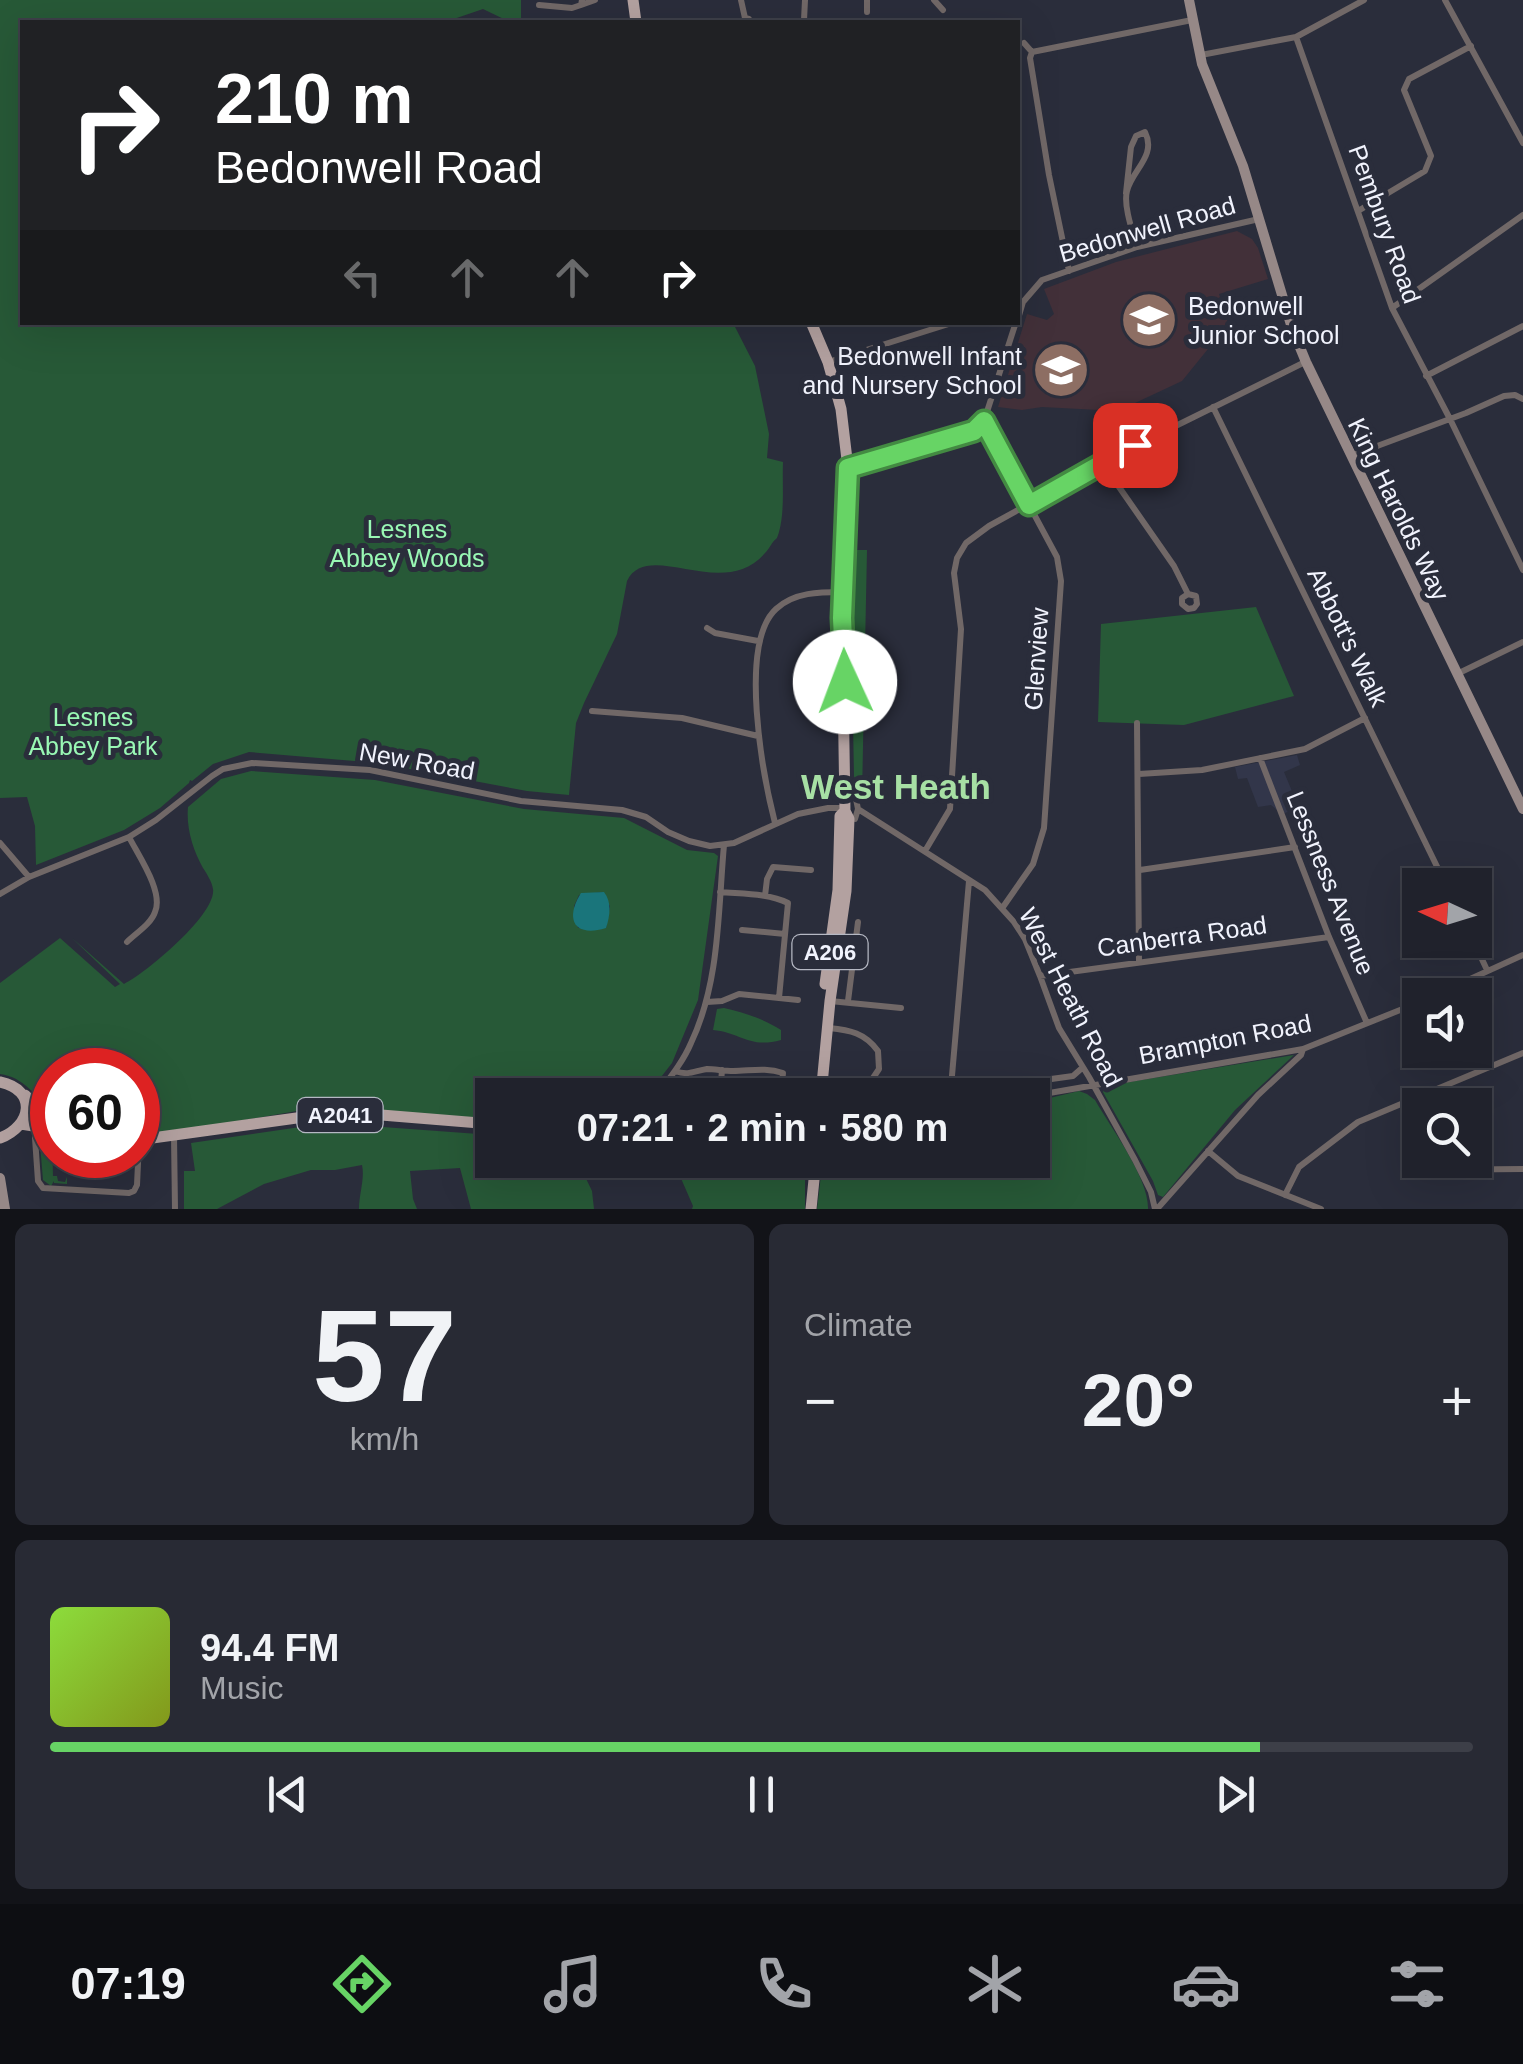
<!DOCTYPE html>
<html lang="en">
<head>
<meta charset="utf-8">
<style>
  body { margin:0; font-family:Helvetica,sans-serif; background:#282a34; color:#f1f3f6; height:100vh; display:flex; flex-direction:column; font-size:38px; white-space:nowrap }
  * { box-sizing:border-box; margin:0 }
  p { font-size:32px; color:#a2a4a9 }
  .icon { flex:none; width:55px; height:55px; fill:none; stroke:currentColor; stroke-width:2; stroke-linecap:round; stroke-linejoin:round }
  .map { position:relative; height:1209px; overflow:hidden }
  .details { display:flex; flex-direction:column; gap:15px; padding:15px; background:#121318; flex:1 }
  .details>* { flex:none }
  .top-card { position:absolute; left:20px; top:20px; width:1000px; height:305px; border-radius:0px; box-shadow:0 10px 40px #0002,0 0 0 2px #3d3f48; background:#202124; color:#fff; overflow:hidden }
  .needle { width:65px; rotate:274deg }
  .controls { position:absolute; left:1402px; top:868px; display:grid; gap:20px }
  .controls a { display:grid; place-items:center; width:90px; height:90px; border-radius:0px; background:#20222c; box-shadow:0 10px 40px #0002,0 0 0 2px #3d3f48; font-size:50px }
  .speed { position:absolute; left:30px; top:1048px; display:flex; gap:20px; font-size:50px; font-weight:700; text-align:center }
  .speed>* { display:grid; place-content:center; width:130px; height:130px; border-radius:50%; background:#20222c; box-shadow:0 10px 40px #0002,0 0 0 2px #3d3f48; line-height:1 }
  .speed .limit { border:15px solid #d22; background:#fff; color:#111 }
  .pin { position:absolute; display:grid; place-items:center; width:85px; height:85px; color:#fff; margin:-42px; border-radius:20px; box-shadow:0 5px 15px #0006 }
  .me { position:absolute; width:110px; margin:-55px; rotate:358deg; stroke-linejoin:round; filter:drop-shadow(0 0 8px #0008) }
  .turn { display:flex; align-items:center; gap:35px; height:210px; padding:0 30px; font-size:45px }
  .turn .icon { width:130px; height:130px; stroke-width:2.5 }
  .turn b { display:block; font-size:70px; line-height:85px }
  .lanes { display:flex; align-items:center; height:95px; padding:0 30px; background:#0003; justify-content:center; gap:50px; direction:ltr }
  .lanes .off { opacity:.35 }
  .big { font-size:75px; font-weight:700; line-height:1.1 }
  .details .widget { flex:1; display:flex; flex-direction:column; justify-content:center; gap:15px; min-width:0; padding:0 35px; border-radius:15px; background:#282a34 }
  .details .dial { align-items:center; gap:0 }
  .dial b { font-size:130px; line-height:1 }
  .song { display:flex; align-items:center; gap:30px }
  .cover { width:120px; height:120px; border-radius:15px; background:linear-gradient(135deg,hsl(90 70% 55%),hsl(70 70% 35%)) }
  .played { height:10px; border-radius:5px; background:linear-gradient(90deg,#67d465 85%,#3d3f48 85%) }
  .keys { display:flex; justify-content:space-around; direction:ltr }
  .heat { display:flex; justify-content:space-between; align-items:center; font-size:55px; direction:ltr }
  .details .tiles { flex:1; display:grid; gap:15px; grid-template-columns:1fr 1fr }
  .widget:last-child { grid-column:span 2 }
  .trip { position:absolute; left:475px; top:1078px; width:575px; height:100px; border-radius:0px; background:#20222c; box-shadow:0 10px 40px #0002,0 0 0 2px #3d3f48; font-weight:700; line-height:100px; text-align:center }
  .tab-bar { display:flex; height:160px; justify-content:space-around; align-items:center; background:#0d0e12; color:#a2a4a9 }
  .tab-bar .icon { width:70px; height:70px }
  .tab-bar .current { color:#67d465 }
  .tab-bar b { font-size:45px; color:#f1f3f6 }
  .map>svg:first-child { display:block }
  .built { fill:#32364a }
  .education { fill:#423039 }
  .green { fill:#275937; fill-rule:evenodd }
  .water { fill:#1a757b }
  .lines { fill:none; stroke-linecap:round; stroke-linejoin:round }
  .street { stroke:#716867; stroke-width:6 }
  .secondary { stroke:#968887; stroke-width:10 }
  .primary { stroke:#b3a1a0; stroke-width:11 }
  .route-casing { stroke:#438a42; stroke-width:25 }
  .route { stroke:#67d465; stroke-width:18 }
  .labels { text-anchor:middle; stroke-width:10; stroke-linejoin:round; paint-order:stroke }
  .shield { fill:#2a2d3b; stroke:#b5b8c3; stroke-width:2.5 }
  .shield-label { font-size:22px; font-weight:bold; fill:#f1f3fd }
  .street-label { font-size:25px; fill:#f1f3fd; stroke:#2a2d3b }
  .poi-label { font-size:25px; fill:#f1f3fd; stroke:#2a2d3b; text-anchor:start }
  .park-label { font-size:25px; fill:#99f8b4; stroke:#2a2d3b }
  .district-label { font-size:35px; font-weight:bold; fill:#a7e0a4; stroke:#2a2d3b }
</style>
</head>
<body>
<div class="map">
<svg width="1523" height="1209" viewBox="0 0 1523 1209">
  <rect width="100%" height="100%" fill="#2a2d3b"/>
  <path class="built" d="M1297,755L1300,765L1284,772L1299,808L1282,814L1271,805L1258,807L1247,778L1238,779L1235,767Z"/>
  <path class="education" d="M1237,231L1252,239L1258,248L1268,279L1219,294L1230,329L1212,344L1182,381L1118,411L1042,407L1022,410L998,407L1027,314L1047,320L1054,314L1044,289L1116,262Z"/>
  <path class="green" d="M0,0H521V22H510L483,9L445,22H22V322L733,323L755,366L769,434L767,458L783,462C782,485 785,510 779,532C776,542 777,536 771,545C730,609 649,536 627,581L617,634L584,703L576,723L569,795L527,791L378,763L249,752L213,764L192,781L190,780L189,783L160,808L124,830L36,865L35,826L27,797L0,798Z
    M854,550H867L862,796L856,786L854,776L851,618Z
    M1256,607L1294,696L1184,725L1098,722L1101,624Z
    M251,771L375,780L524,809L624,818L687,850L714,853L718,856L698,1000L672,1063L647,1095H492V1119L386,1111L308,1109L188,1130L138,1136V1070H52V1113C37,1097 24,1077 0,1074V983L60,938L115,987L120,984L72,938L124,984C145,974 217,914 213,889C212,882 207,874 203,868C193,850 186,828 188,807L221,779ZM602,892L610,906L606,928H578L574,906L579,895Z
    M724,1008C743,1012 764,1019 781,1030V1040C749,1049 740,1032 713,1030L717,1009Z
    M1294,1055L1235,1110L1163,1197L1158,1195L1153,1181L1103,1092L1105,1086Z
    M1079,1091L1087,1094L1095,1100C1111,1128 1149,1178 1148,1209H817L821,1175L828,1160H1032L1033,1102Z
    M328,1123L492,1135V1160H577L592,1191L594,1209H471L460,1168L410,1171L413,1199L417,1209H359C359,1194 365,1178 362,1165L335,1170H311L264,1184L217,1209H184V1171H195L191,1143Z
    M39,1132L52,1134L53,1176H57L58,1181L65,1182L67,1177V1184L54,1183V1181L51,1186L43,1180Z
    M673,1160H805V1209H692L693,1206Z"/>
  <path class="water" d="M604,892C612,902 610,916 606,928C573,938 565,918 581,893Z"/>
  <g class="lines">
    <path class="street" d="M741,0L745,18L749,19L750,22
      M934,0L943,10
      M1445,0L1523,143
      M539,5L572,8L581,5L582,0
      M581,5L595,0
      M867,12V0
      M804,20L805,0
      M1296,37L1392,308L1450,419L1523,570
      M1024,43L1032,52L1030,58L1049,175L1069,271
      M1032,52L1192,20
      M1201,55L1296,37L1364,0
      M1126,193L1131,147L1136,136L1145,132C1157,156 1132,170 1127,191C1123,205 1133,233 1137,247
      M1358,211L1425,171L1431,156L1404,90L1409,79L1471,46
      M1392,308L1523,215
      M1018,319L1023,302L1042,280L1137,247L1259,219
      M828,362L955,322
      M1426,376L1523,326
      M1213,407L1446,885
      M984,421L1057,557L1061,581L1044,828L1033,864L1003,907
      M1353,455L1466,413L1504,396L1515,395L1523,399
      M1103,464L1174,566L1188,594L1196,596L1197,604L1194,608L1188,609L1182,604V598L1188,594
      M849,468L974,431L984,421L1016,322
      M707,628L715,633L758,641
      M1457,674L1523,642
      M592,711L682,718L758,736
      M1137,723L1139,961
      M1260,758L1329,937L1367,1023
      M1139,774L1202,770L1305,749L1365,718
      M858,809L985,890L1014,922L1025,939L1040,976L1059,1028L1089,1077L1135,1160L1151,1192L1155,1209
      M855,819L858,809L856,799
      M775,823C763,776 738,644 776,609C794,592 820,592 843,592
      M0,843L29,877
      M925,851L950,809L961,629L954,573L957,558L966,543L989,526L1127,450L1305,362
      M1140,870L1295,847
      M969,881L951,1087L957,1092L1073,1076L1082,1068
      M720,892C742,894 768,893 788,903L779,998
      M0,894L29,877L129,837L156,820L212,776L223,769L252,763L370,770L521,801L622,810L646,817L668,832L689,841L710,846L734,843L798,814L828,808H844
      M765,896L767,879L773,867L811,870
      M742,930L785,934
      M1473,940L1487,970
      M127,942C136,933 151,924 155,912C164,892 138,855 129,837
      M1040,976L1329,937
      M1435,995L1523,955
      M830,1001L901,1008
      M848,1001L858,922
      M707,1002L722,1001L739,994L798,1000
      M829,1028C850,1030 865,1033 878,1051L879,1069L867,1087
      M675,1071C689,1076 694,1071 707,1069C715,1069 724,1071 733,1071C750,1071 765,1067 783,1073L781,1095
      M657,1095C669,1079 683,1062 691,1043C720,982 718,911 724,845
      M720,1095L722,1070
      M1032,1096L1303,1049L1420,1002
      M174,1136L175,1209
      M35,1138L38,1181L43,1188L129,1193L134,1191L137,1185L139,1142
      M1208,1151L1238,1176L1321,1209
      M1417,1170L1523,1169
      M1285,1195L1299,1167L1358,1122L1523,1053
      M1157,1209L1258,1095L1301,1055L1303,1049"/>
    <path class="secondary" d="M1189,0L1202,64L1243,166L1292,328L1306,362L1523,809
      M0,1178L5,1209"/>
    <path class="primary" d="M633,0L636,22
      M811,322L828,362L841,409L848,468L842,618L845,811L849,819L846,891L830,1001L821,1095
      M825,984L838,890L840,816L845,811
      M0,1082C38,1090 32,1126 0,1138
      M25,1095L52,1121
      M21,1124L52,1129
      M138,1140L311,1116L369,1114L492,1124
      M811,1209L816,1160"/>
  </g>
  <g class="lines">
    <g class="route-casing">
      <path id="route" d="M845,682L842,618L848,468L974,431L984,421L1029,505L1135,445"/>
    </g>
    <use href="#route" class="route"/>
  </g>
  <defs>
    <g id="school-disc" transform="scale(2.875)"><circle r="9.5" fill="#8d6e63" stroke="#2a2d3b"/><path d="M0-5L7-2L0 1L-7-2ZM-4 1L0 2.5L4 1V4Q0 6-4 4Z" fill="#fff"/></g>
  </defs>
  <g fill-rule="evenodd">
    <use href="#school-disc" x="1149" y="320"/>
    <use href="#school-disc" x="1061" y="370"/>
  </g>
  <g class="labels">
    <g class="shield">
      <rect x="792.5" y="935" width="75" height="34" rx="8"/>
      <rect x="297.5" y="1098" width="85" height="34" rx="8"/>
    </g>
    <g class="shield-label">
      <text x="830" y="960">A206</text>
      <text x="340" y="1123">A2041</text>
    </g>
    <g class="street-label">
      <text transform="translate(1385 224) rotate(70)" y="9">Pembury Road</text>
      <text transform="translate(1147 229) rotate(-16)" y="9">Bedonwell Road</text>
      <text transform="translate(1399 509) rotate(64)" y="9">King Harolds Way</text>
      <text transform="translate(1348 637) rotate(64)" y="9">Abbott's Walk</text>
      <text transform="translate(1036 659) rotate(-86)" y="9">Glenview</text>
      <text transform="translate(417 761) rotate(10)" y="9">New Road</text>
      <text transform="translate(1331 883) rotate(68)" y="9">Lessness Avenue</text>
      <text transform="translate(1182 936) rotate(-8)" y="9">Canberra Road</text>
      <text transform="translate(1071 997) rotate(63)" y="9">West Heath Road</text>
      <text transform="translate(1225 1039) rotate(-11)" y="9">Brampton Road</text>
    </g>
    <g class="poi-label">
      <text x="1188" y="315">Bedonwell<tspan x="1188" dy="29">Junior School</tspan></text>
      <text x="1022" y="365" text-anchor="end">Bedonwell Infant<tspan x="1022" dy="29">and Nursery School</tspan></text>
    </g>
    <g class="park-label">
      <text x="407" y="538">Lesnes<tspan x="407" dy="29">Abbey Woods</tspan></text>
      <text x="93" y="726">Lesnes<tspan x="93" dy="29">Abbey Park</tspan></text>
    </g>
    <g class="district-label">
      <text x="896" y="799">West Heath</text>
    </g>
  </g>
</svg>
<div class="controls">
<a><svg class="needle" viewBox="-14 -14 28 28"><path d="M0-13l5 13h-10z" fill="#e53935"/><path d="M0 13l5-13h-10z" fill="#a2a4a9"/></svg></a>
<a><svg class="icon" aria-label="sound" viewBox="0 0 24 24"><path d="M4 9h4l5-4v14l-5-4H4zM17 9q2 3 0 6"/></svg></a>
<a><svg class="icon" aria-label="search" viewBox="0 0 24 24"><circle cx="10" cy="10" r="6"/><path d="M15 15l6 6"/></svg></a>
</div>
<div class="speed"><div class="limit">60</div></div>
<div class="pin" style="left:1135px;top:445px;background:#d93025"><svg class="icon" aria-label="arrive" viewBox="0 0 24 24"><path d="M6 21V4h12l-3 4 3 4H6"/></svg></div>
<svg class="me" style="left:845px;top:682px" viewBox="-20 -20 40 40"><circle r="19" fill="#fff"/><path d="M0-13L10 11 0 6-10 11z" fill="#67d465"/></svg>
<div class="trip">07:21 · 2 min · 580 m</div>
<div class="top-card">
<div class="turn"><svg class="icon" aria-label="right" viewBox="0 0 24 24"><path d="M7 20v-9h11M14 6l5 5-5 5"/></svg><div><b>210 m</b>Bedonwell Road</div></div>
<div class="lanes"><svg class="icon off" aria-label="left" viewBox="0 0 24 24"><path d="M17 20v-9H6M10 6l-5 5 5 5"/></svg><svg class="icon off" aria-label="ahead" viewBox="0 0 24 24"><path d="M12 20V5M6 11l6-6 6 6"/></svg><svg class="icon off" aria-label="ahead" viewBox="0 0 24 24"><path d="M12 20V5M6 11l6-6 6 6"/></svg><svg class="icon" aria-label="right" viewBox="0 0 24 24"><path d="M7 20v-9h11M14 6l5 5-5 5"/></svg></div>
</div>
</div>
<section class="details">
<div class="tiles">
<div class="widget dial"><b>57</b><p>km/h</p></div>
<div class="widget"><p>Climate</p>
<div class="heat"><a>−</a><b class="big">20°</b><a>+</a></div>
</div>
<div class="widget">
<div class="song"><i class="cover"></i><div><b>94.4 FM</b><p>Music</p></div></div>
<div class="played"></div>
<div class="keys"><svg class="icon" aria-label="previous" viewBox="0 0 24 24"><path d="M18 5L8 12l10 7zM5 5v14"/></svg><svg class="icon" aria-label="pause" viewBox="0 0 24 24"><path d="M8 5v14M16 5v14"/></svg><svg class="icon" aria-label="next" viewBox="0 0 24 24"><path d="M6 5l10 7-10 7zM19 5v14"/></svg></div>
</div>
</div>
</section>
<nav class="tab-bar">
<b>07:19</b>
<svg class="icon current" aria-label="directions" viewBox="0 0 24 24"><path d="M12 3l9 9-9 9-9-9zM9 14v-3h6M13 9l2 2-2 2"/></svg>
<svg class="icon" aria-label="music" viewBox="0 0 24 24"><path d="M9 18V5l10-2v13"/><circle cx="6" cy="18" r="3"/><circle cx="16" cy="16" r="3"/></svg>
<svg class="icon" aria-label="phone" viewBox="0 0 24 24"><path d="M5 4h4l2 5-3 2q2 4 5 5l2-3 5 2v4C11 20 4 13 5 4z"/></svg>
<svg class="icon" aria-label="climate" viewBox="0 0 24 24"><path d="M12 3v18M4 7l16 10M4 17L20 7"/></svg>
<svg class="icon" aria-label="car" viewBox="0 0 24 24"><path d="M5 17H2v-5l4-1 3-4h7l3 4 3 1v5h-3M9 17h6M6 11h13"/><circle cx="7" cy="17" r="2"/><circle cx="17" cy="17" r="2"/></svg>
<svg class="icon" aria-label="filters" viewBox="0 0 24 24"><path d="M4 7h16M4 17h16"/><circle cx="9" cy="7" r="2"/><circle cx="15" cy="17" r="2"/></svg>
</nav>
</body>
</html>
